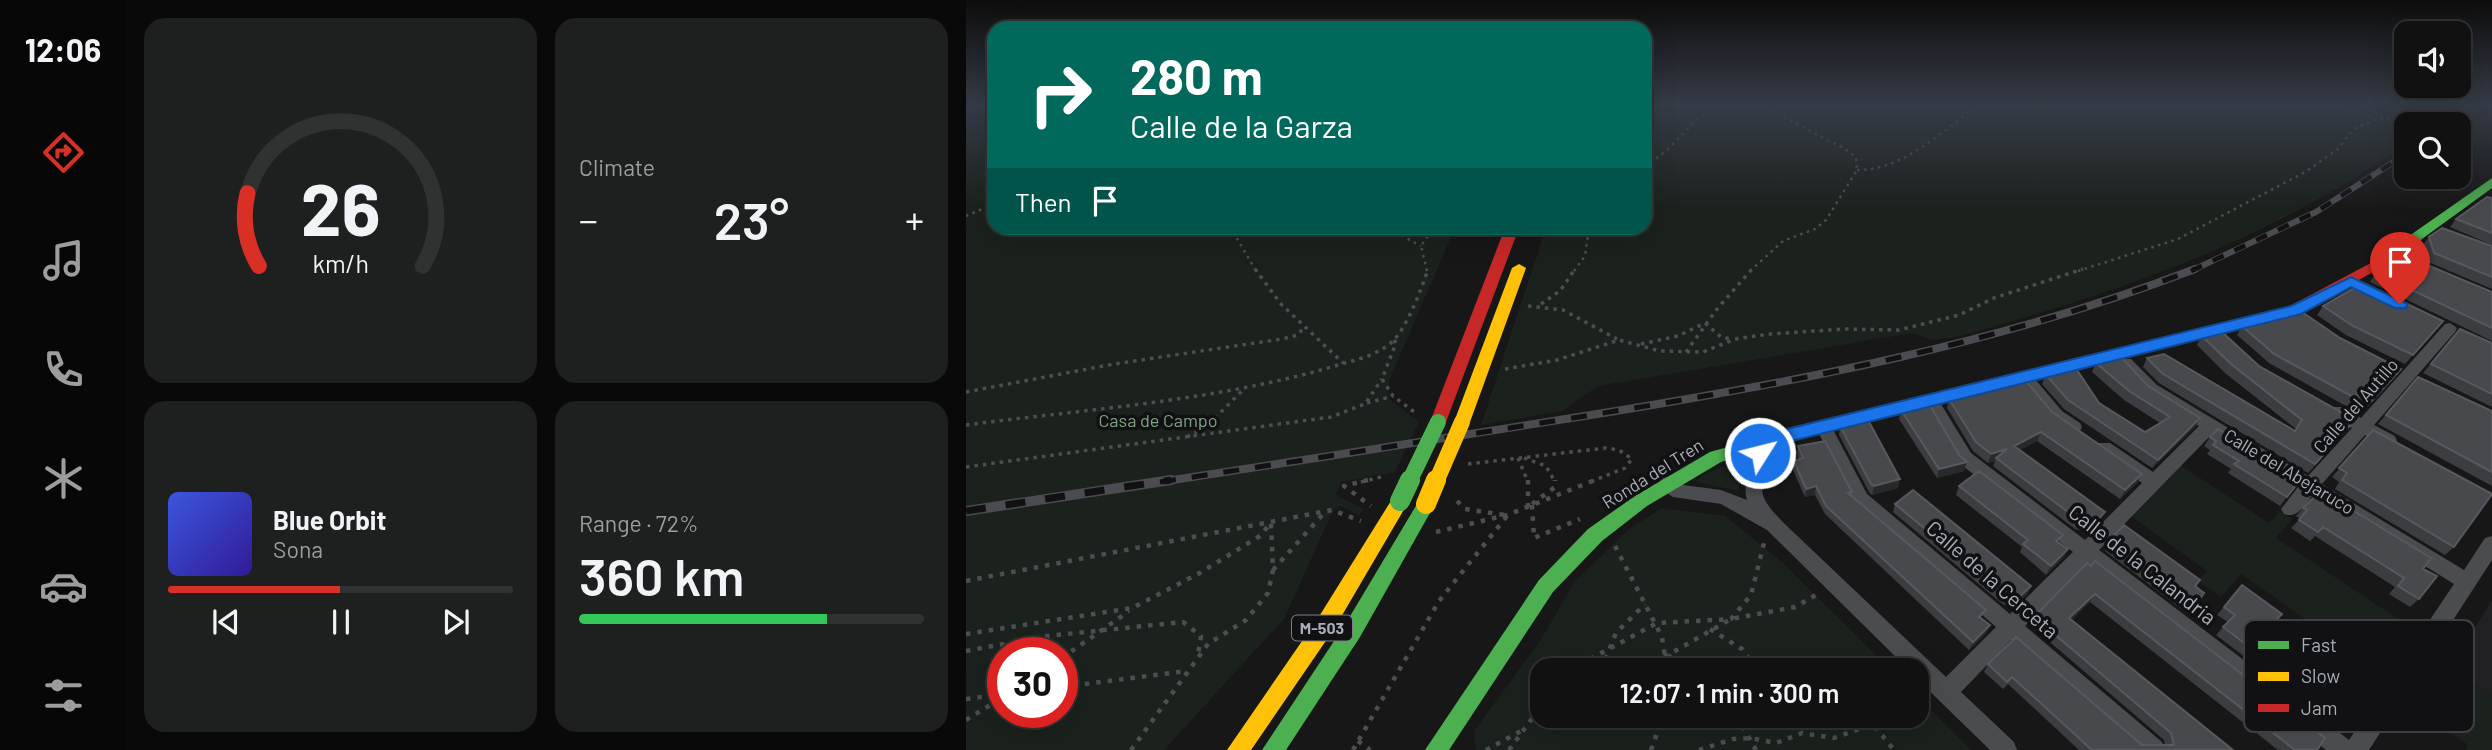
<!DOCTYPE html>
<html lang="en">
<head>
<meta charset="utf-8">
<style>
  body { margin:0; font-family:Barlow,sans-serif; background:#1e1f1f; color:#f1f3f6; height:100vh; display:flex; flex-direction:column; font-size:26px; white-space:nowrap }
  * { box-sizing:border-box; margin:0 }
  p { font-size:23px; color:#9c9d9f }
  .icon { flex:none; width:38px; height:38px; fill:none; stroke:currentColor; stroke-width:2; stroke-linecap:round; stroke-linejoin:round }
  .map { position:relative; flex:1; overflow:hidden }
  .sheet { display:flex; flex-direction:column; gap:18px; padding:18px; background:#090909; width:840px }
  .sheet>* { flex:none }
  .banner { position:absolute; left:21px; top:21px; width:665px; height:214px; border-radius:21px; box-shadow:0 7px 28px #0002,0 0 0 2px #303131; background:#00695c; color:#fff; overflow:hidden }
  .buttons { position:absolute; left:1428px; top:21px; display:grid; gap:14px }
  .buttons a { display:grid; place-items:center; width:77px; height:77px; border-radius:14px; background:#111; box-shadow:0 7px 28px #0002,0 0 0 2px #303131; font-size:35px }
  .speed { position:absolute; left:21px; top:637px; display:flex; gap:14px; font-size:35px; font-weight:700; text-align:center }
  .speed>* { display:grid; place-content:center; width:91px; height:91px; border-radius:50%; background:#111; box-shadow:0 7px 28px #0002,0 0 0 2px #303131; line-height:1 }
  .speed .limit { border:10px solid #d22; background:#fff; color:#111 }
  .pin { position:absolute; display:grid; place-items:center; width:60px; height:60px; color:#fff; margin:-72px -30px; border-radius:50% 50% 50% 0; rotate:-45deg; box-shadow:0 0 7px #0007 }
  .pin .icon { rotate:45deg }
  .me { position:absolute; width:77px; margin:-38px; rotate:54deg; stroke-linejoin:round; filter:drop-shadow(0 0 5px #0008) }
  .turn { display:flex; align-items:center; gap:24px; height:147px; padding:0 28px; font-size:32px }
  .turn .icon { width:91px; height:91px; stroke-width:2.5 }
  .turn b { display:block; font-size:49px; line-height:60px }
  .then { display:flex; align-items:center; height:66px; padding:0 28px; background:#0003; gap:14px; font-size:26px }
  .big { font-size:52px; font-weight:600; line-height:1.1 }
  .sheet .widget { flex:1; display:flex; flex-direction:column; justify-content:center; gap:10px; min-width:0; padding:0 24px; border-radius:21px; background:#1e1f1f }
  .sheet .dial { align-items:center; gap:0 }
  .dial svg { height:182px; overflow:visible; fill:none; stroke:#303131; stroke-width:7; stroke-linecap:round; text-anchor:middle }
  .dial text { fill:#f1f3f6; stroke:none }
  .song { display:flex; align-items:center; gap:21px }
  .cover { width:84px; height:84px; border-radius:10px; background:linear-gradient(135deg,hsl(230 70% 55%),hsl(250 70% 35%)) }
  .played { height:7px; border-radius:4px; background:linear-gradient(90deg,#d93025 50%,#303131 50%) }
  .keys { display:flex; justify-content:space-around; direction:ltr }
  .heat { display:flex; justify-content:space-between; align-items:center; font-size:38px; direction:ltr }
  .charge { height:10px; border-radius:5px; background:linear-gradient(90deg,#34c759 72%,#303131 0) }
  .sheet .tiles { flex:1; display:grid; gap:18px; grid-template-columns:repeat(2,1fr) }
  .trip { position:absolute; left:564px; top:658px; width:399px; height:70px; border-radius:21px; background:#111; box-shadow:0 7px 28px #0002,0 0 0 2px #303131; font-weight:600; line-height:70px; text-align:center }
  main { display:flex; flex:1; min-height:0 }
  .tabs { display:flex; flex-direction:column; width:126px; justify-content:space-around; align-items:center; background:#070707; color:#9c9d9f }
  .tabs .icon { width:49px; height:49px }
  .tabs .current { color:#d93025 }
  .tabs b { font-size:32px; color:#f1f3f6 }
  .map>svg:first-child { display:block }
  .built { fill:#212124 }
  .green { fill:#1b211c; fill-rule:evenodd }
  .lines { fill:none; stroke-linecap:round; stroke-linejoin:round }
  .path-far2 { stroke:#4d4e52; stroke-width:2.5; stroke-dasharray:2.5 4.5; stroke-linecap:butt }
  .path-far1 { stroke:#4d4e52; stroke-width:3.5; stroke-dasharray:3.5 5; stroke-linecap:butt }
  .path { stroke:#4d4e52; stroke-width:4.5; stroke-dasharray:4.5 7; stroke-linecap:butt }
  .street { fill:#4b4c50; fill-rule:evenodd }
  .fast { fill:#4caf50; fill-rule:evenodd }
  .slow { fill:#ffc107; fill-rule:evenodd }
  .jam { fill:#c62828; fill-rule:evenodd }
  .rail-far2-casing { stroke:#4b4c4f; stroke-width:6 }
  .rail-far1-casing { stroke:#4b4c4f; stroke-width:8 }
  .rail-casing { stroke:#4b4c4f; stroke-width:10 }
  .rail-far2 { stroke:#111113; stroke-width:4.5; stroke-dasharray:12; stroke-linecap:butt }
  .rail-far1 { stroke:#111113; stroke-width:5; stroke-dasharray:16; stroke-linecap:butt }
  .rail { stroke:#111113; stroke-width:7; stroke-dasharray:20; stroke-linecap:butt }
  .fast-bridge-far1 { stroke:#4caf50; stroke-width:16 }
  .fast-bridge { stroke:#4caf50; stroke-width:20 }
  .slow-bridge-far1 { stroke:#ffc107; stroke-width:16 }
  .slow-bridge { stroke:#ffc107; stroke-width:20 }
  .wall { fill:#3c3d40 }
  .shaded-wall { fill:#28292a }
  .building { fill:#48494d; stroke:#57595e; stroke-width:2 }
  .route { fill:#1a73e8; stroke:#114b97; stroke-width:2 }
  .labels { text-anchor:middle; stroke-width:7; stroke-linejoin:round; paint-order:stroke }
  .shield { fill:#111113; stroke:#7b7e86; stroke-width:2 }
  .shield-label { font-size:16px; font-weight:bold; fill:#a8adb8 }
  .street-label { font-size:18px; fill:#a8adb8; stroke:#111113 }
  .park-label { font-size:18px; fill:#7fa381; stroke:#111113 }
  .near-street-label { font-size:21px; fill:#a8adb8; stroke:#111113 }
  .key { fill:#111113; stroke:#3e4045; stroke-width:2 }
  .key-label { font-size:19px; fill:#a8adb8 }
</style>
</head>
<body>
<main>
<nav class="tabs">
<b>12:06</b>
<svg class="icon current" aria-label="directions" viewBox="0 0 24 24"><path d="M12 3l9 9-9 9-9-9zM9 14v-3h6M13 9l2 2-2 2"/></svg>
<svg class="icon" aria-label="music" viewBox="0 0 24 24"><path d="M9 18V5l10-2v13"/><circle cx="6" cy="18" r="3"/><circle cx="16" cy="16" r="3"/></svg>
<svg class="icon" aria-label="phone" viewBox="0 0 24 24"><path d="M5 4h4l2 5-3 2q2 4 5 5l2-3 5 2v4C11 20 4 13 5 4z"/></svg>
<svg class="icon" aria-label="climate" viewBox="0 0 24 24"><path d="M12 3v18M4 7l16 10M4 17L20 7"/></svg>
<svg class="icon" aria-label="car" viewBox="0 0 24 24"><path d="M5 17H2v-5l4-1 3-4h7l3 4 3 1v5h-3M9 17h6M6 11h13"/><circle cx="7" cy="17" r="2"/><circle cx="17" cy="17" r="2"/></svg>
<svg class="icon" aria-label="filters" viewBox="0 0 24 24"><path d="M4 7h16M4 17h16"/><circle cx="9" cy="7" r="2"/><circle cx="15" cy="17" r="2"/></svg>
</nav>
<section class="sheet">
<div class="tiles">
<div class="widget dial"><svg viewBox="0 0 100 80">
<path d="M14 69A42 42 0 1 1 86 69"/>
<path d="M14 69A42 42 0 0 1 9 37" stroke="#d93025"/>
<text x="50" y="56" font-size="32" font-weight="700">26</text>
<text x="50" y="72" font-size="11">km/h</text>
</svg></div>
<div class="widget"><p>Climate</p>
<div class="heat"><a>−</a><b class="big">23°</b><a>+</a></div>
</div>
<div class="widget">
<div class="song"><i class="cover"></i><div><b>Blue Orbit</b><p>Sona</p></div></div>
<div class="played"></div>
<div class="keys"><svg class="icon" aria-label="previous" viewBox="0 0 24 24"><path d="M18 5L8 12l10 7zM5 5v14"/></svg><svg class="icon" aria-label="pause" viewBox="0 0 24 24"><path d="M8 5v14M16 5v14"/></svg><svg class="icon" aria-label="next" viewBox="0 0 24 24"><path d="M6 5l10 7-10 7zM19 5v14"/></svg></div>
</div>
<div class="widget"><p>Range · 72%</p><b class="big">360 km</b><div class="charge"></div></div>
</div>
</section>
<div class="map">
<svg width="1526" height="750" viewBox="0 0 1526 750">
  <rect width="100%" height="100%" fill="#171717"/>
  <path class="built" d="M1526,600V695L1484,668Z"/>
  <path class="green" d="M0,105H28V228H489L423,381V399L453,422L429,472L375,482L370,495L398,509L393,515L374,506L365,515L318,619L198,750H0ZM37,653H96V712H37Z
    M679,105H1488L1465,124H1440V143C1306,241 1150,293 991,337L967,340L947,333L632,386L597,411L515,425L580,228H679Z
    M776,459L780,462L774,474L773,491L730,482L738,474Z
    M1214,465L1303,523L1314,511L1326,519L1310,538L1449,630L1419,675L1275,574L1255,597L1232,581L1241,571L1162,514Z
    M696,508L759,516L817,563L925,670H576V716H950V695L1005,750H510L508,731L574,641L609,581L663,529Z
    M1484,668L1526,695V750H1500L1502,745L1458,714Z"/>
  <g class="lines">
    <path class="path-far2" d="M1369,105L1409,118
      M0,112L23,105
      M679,167L701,150L739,111V105
      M891,170C938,170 975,132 1012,105
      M0,216L28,204
      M261,228L272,240L290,271
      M434,228L438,237L455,246
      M461,271L455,246L467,228
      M608,271L619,256L623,228
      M784,271L817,241L849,229L860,220L891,170L890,157L879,149L794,105
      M1112,271L1212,239L1341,171L1373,148L1387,129L1411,119L1448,116L1458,105"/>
    <path class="path-far1" d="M289,269L315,304L377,363
      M575,304L594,291L609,269
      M562,306L597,310L651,339
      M428,340L430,343L416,379L427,396L451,414
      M675,344L712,336L739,323L755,337L766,339
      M720,352L751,309L786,269
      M539,369L591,360L653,340L694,351L737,352L769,339L804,334L879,329L933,330L993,315L1028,298L1117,269
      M0,392L148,364L316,339L332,335L338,327
      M401,403L427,396
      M0,425C122,409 250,401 369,366C388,360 411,356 427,341C441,327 456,288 462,269
      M221,437L240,427L279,388
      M552,458L562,482
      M558,458L580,466L589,482
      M502,464L640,448L653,450L666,459L659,468L624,482
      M0,467L365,417L399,404L416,379
      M395,482L415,477"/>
    <path class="path" d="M402,480L378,486L405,506
      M562,480V507
      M491,501L499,509L539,515
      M566,504L589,487V480
      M566,505L568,538L614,519
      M470,532L541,515L629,480
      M649,546L696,637L701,670
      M307,570L358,513
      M0,581L366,510L395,521
      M744,629L776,649L791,670
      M0,634L166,608L232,574L294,536L303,525
      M0,651L81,636L217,622L235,636L232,655
      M702,655L720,670
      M96,658L163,611
      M604,670L691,623L765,619L785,595L799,539
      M635,670L650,633L679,604
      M654,670L702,655L765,619L829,607L855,592
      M96,687L220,671
      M0,699L37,694
      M771,716L790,750
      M819,716L836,733
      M566,718L576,706
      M0,720L37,697
      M907,724L940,726L967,705
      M392,741L404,750
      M165,750L242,644L280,620L302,593L307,570L305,524
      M387,750L473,601L541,516
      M520,750L555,731
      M543,750L565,720L576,714
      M685,750L697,716
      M733,750L767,739L784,738L810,743L836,733L868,738L907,724L928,750"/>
    <path class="street" d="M1428,250L1472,269L1474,272L1472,275H1462L1423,257L1421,254L1423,251Z
      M1484,323L1491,328L1489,332L1408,425L1429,436L1431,441L1429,446H1417L1399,435L1356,484L1498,570L1519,538L1526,536V560L1403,750H1360L1121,563L1059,626L1196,742L1199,750H1171L1045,640L995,692L1048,742L1051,750H1024L950,678V670H943L801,530L755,504L707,497L695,489L692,484L695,479L701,477L717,485L755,490L781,500C777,490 782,446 786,437H798C808,457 790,477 798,498C803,509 814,519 823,528L980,677L1030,627L889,504L849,426L851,422H863L901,494L1044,614L1107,552L993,463L956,400L958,396H970L1005,453L1119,540L1176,483L1132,453L1129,448L1132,443H1144L1187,472L1233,426L1179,393L1155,367L1152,363L1155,359H1165L1191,385L1342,476L1386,428L1363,415L1361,411L1363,407H1375L1395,418L1479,324ZM1246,434L1332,487L1315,509L1318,514C1331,519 1338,506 1346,496L1488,584L1383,740L1133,550Z
      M1058,371L1064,373L1096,411L1114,423L1116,427L1114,431C1093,438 1060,393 1050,377Z"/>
    <path class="fast" d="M1526,178V188L1423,263H1413L1411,260L1413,257Z
      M1003,384L1009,386L1011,390L1009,394L857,432L755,462L681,506L636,541L587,592L483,750H459L573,580L622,529L669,496L744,452L857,420Z
      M460,497L466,499L469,504L394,637L320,750H296L380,623L454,499Z"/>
    <path class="slow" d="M553,264L560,268L504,422L502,426H490L488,422L546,268Z
      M434,494L440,496L443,501L368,629L285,750H261L354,615L428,496Z"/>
    <path class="jam" d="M539,228H553L480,422L478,426H466L464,422Z
      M1418,256L1425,260L1423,263L1334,313L1003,396L995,390L1003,384L1324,306Z"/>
    <g class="rail-far2-casing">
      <path id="rail-far2" d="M1478,124L1500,105
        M1225,271L1350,212L1440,154"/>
    </g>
    <g class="rail-far1-casing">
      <path id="rail-far1" d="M194,482C338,460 481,438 625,415C831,382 1034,344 1229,269"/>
    </g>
    <g class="rail-casing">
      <path id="rail" d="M0,511L205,480"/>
    </g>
    <use href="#rail-far2" class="rail-far2"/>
    <use href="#rail-far1" class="rail-far1"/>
    <use href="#rail" class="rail"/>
    <path class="fast-bridge-far1" d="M443,482L472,422"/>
    <path class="fast-bridge" d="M434,501L444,480"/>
    <path class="slow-bridge-far1" d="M470,482L496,422"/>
    <path class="slow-bridge" d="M460,504L470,480"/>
  </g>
  <path class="wall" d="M1526,198V245L1484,227L1490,219Z
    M1463,237L1526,246V289L1462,262L1456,246Z
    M1410,273L1526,292V341L1404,282Z
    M1357,306L1477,321L1439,364L1380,335L1351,315Z
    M1276,326L1374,338L1428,378L1394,414L1303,363L1271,335Z
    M1494,329L1526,343V407L1457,373Z
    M1236,336L1293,366L1382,429L1342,473L1193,383L1177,367L1181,358L1328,431L1330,429L1259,373L1231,345Z
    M1130,363L1182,386L1234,418L1229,427L1186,468L1098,409L1076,384L1080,375L1179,432L1194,423L1158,400L1126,372Z
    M1452,377L1526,411V486L1412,424Z
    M983,399L1086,412L1171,483L1154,499L1071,441L1054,450L1134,521L1123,532L1109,529L1027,466L1029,461L1022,463L1007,451L981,408Z
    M935,410L998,471L971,478L933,419Z
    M874,426L932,488L906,495L903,492L873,435Z
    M1407,430L1488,547L1479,555L1369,489L1373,482L1366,477Z
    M1244,437L1335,479L1314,506L1262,473L1265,469L1241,454L1244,450L1238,446Z
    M832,446L1024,625L1020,633L1003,650L859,514L849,495L839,497L827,470L828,461L833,460L831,455Z
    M993,486L1102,549L1098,557L1080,575L1054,552L1056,547L990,495Z
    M929,504L1065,586L1061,594L1045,609L1034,602L927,512Z
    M1337,508L1457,569L1453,599L1444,607L1423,594L1429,587L1349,536L1344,541L1325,528L1334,519L1330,516Z
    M1146,537L1238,593L1222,614L1139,551L1141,546Z
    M1121,563L1351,750H1312L1124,602L1105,620L1267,750H1113L1042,684L1037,689L1018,672L1022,664L1176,745H1199L1198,740L1064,625L1068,617Z
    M1276,585L1311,619L1379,667L1384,663L1382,707L1372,714L1364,707L1355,715L1250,635L1262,622L1251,615Z"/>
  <path class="shaded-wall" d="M1234,418L1229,427L1186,468L1192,460Z
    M1075,432L1071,441L1045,455L1048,446Z
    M1041,449L1030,458L1029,461L1022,463L1025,454Z
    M1001,462L998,471L971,478L973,469Z
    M1176,474L1171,483L1154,499L1159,490Z
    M934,479L932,488L906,495L908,486Z
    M850,486L849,495L839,497L840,489Z
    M1139,512L1134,521L1123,532L1128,524Z
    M1102,549L1098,557L1080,575L1085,566Z
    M1065,586L1061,594L1045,609L1049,601Z
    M1129,594L1124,602L1098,626L1103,618Z
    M1024,625L1020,633L1003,650L1007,642Z"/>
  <path class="building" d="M1521,197L1526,198V233L1490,219Z
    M1476,228L1526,246V277L1468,253L1463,237Z
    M1427,262L1459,264L1526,292V328L1410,273Z
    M1397,283L1477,321L1447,355L1387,326L1357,306Z
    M1336,312L1374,338L1435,369L1402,405L1308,354L1276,326Z
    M1494,329L1526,343V394L1465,364Z
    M1256,332L1293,366L1389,420L1349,464L1197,374L1181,358L1198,354L1329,431L1336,420L1265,364L1236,336Z
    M1155,357L1182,386L1234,418L1192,460L1102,400L1080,375L1109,367L1133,403L1179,432L1204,417L1163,391L1130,363Z
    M1452,377L1526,411V472L1420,415Z
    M1059,380L1086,412L1176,474L1159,490L1075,432L1048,446L1139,512L1128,524L1114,521L1030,458L1041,449L1025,454L1010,442L983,399Z
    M963,404L994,456L1001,462L973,469L935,410Z
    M902,420L934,479L908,486L905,484L874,426Z
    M1252,429L1335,479L1321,497L1268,464L1273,461L1247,445L1250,441L1244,437Z
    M1407,430L1526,494L1488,547L1376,480L1381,473L1373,468Z
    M859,441L886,492L882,493L1020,610L1013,617L1024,625L1007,642L860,506L850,486L840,489L828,461L837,458L832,446Z
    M1013,471L1097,535L1090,541L1102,549L1085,566L1057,544L1062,540L993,486Z
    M947,490L1065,586L1049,601L1038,594L929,504Z
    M1352,493L1363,500L1365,497L1465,558L1457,569L1471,576L1453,599L1432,586L1438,578L1357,527L1352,532L1333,520L1341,510L1337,508Z
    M1158,525L1234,580L1229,586L1238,593L1229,606L1144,543L1146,537Z
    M1129,561L1359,738L1351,750H1329L1129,594L1103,618L1267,750H1126L1046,677L1041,682L1022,664L1050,637L1176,745H1208L1205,733L1068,617L1121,563L1125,566Z
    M1276,585L1316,614L1311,619L1380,668L1384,663L1403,676L1382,707L1371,698L1364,708L1257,627L1269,615L1258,607Z"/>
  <linearGradient id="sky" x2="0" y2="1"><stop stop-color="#0d0d0d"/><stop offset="0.5" stop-color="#363c47"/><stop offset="1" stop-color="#363c47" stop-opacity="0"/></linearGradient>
  <rect width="1526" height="210" fill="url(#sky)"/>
  <path class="route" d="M1385,277L1442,304L1439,308H1429L1385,287L1335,314L802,447L800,457L794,459L785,453L784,442L792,436L1325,306Z"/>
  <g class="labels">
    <rect class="shield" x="326" y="615.5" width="60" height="25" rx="5"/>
    <g class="shield-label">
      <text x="356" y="634">M-503</text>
    </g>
    <g class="street-label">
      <text transform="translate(1390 406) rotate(-49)" y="6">Calle del Autillo</text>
      <text transform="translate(1323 472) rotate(31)" y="6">Calle del Abejaruco</text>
      <text transform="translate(687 474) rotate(-32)" y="6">Ronda del Tren</text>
    </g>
    <g class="park-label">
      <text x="192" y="427">Casa de Campo</text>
    </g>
    <g class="near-street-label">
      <text transform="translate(1176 565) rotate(38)" y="7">Calle de la Calandria</text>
      <text transform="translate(1026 580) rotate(41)" y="7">Calle de la Cerceta</text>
    </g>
  </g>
  <rect x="1278" y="620" width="230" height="112" rx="10" class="key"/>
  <rect x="1292" y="641" width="31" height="8" fill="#4caf50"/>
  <rect x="1292" y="672" width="31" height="9" fill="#ffc107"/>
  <rect x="1292" y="704" width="31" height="8" fill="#c62828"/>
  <g class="key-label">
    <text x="1335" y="652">Fast</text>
    <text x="1335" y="683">Slow</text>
    <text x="1335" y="715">Jam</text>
  </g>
</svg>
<div class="buttons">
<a><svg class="icon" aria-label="sound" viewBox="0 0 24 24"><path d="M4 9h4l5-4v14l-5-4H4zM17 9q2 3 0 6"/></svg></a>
<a><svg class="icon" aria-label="search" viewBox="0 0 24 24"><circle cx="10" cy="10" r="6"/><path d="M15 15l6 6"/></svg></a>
</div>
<div class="speed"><div class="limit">30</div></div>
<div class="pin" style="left:1434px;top:304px;background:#d93025"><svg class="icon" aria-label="arrive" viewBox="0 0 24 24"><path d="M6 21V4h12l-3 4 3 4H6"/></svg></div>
<svg class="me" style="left:794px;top:453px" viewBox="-20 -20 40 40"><circle r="17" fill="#1a73e8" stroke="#fff" stroke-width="3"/><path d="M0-11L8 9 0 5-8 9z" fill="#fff"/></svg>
<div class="trip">12:07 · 1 min · 300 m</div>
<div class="banner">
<div class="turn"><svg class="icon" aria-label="right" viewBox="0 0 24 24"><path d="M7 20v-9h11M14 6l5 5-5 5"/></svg><div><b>280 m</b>Calle de la Garza</div></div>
<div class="then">Then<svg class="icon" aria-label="arrive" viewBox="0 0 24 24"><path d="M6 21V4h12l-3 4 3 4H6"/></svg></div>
</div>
</div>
</main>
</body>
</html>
